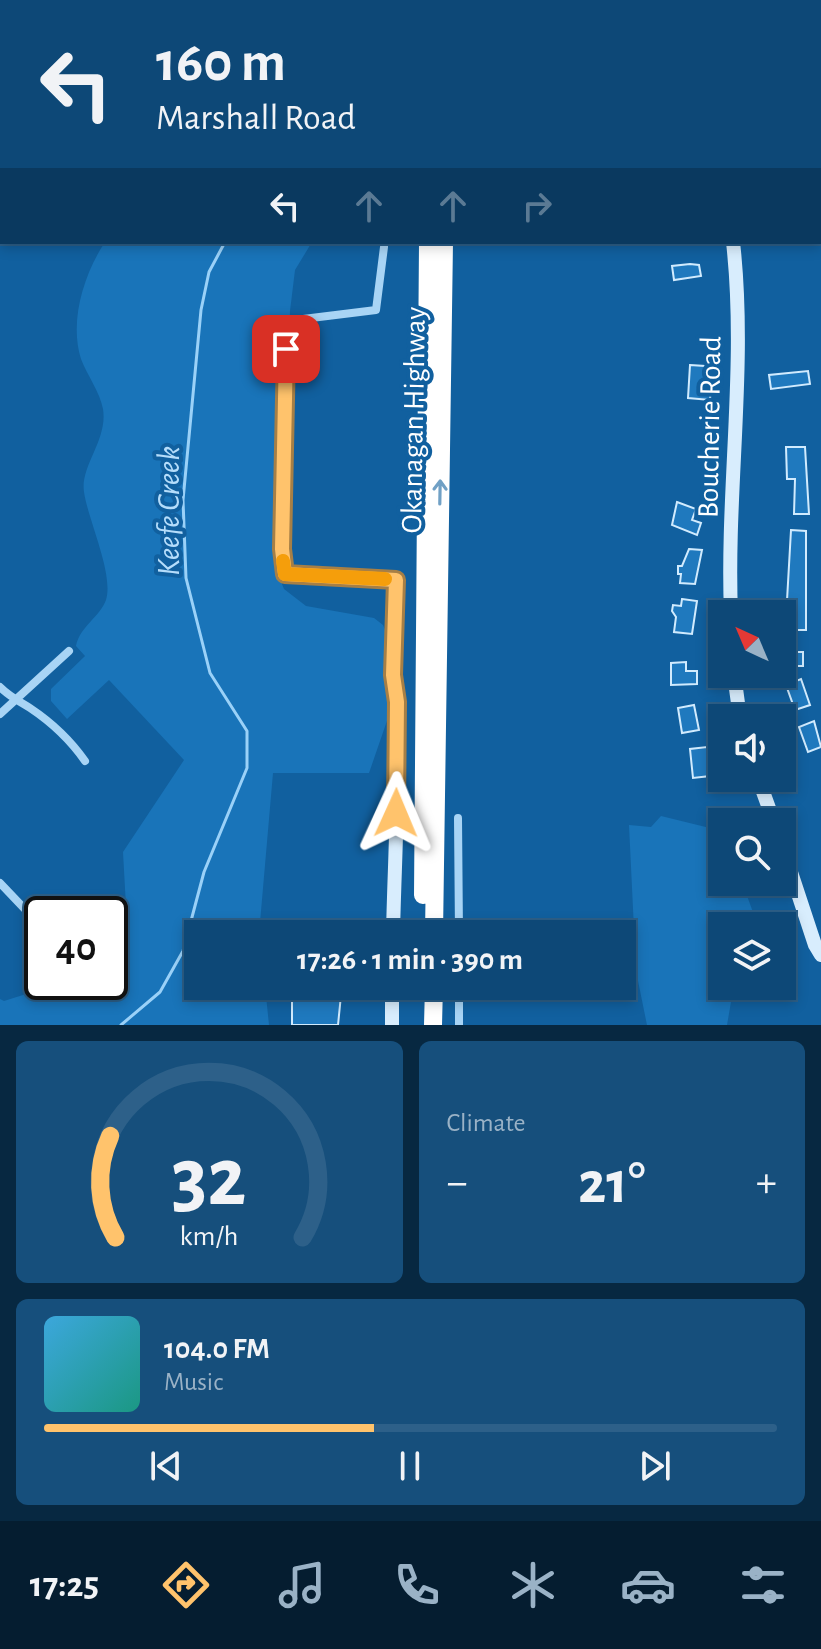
<!DOCTYPE html>
<html lang="en">
<head>
<meta charset="utf-8">
<style>
  body { margin:0; font-family:"Alegreya Sans",sans-serif; background:#164f7c; color:#f1f3f6; height:100vh; display:flex; flex-direction:column; font-size:30px; white-space:nowrap }
  * { box-sizing:border-box; margin:0 }
  p { font-size:26px; color:#9ab2c6 }
  .icon { flex:none; width:44px; height:44px; fill:none; stroke:currentColor; stroke-width:2; stroke-linecap:round; stroke-linejoin:round }
  .map { position:relative; height:1025px; overflow:hidden }
  .details { display:flex; flex-direction:column; gap:16px; padding:16px; background:#072841; flex:1 }
  .details>* { flex:none }
  .top-card { position:absolute; left:0px; top:0px; width:822px; height:244px; box-shadow:0 4px 12px #0003,0 0 0 2px #2d6089; background:#0d4877; color:#f1f3f6; overflow:hidden }
  .needle { width:52px; rotate:316deg }
  .controls { position:absolute; left:708px; top:600px; display:grid; gap:16px }
  .controls a { display:grid; place-items:center; width:88px; height:88px; border-radius:0px; background:#0d4877; box-shadow:0 4px 12px #0003,0 0 0 2px #2d6089; font-size:40px }
  .speed { position:absolute; left:24px; top:896px; display:flex; gap:16px; font-size:40px; font-weight:700; text-align:center }
  .speed>* { display:grid; place-content:center; width:104px; height:104px; border-radius:50%; background:#0d4877; box-shadow:0 4px 12px #0003,0 0 0 2px #2d6089; line-height:1 }
  .speed .limit { border:4px solid #111; border-radius:12px; background:#fff; color:#111 }
  .pin { position:absolute; display:grid; place-items:center; width:68px; height:68px; color:#fff; margin:-34px; border-radius:16px; box-shadow:0 4px 12px #0006 }
  .me { position:absolute; width:88px; margin:-44px; rotate:1deg; stroke-linejoin:round; filter:drop-shadow(0 0 6px #0008) }
  .turn { display:flex; align-items:center; gap:28px; height:168px; padding:0 24px; font-size:36px }
  .turn .icon { width:104px; height:104px; stroke-width:2.5 }
  .turn b { display:block; font-size:56px; line-height:68px }
  .lanes { display:flex; align-items:center; height:76px; padding:0 24px; background:#0003; justify-content:center; gap:40px; direction:ltr }
  .lanes .off { opacity:.35 }
  .big { font-size:60px; font-weight:700; line-height:1.1 }
  .details .card { flex:1; display:flex; flex-direction:column; justify-content:center; gap:12px; min-width:0; padding:0 28px; border-radius:12px; background:#164f7c }
  .details .dial { align-items:center; gap:0 }
  .dial svg { height:208px; overflow:visible; fill:none; stroke:#2d6089; stroke-width:7; stroke-linecap:round; text-anchor:middle }
  .dial text { fill:#f1f3f6; stroke:none }
  .song { display:flex; align-items:center; gap:24px }
  .cover { width:96px; height:96px; border-radius:12px; background:linear-gradient(135deg,hsl(200 70% 55%),hsl(170 70% 35%)) }
  .played { height:8px; border-radius:4px; background:linear-gradient(90deg,#ffc36c 45%,#2d6089 45%) }
  .keys { display:flex; justify-content:space-around; direction:ltr }
  .heat { display:flex; justify-content:space-between; align-items:center; font-size:44px; direction:ltr }
  .details .tiles { flex:1; display:grid; gap:16px; grid-template-columns:1fr 1fr }
  .card:last-child { grid-column:span 2 }
  .trip { position:absolute; left:184px; top:920px; width:452px; height:80px; border-radius:0px; background:#0d4877; box-shadow:0 4px 12px #0003,0 0 0 2px #2d6089; font-weight:700; line-height:80px; text-align:center }
  .dock { display:flex; height:128px; justify-content:space-around; align-items:center; background:#051d30; color:#9ab2c6 }
  .dock .icon { width:56px; height:56px }
  .dock .active { color:#ffc36c }
  .dock b { font-size:36px; color:#f1f3f6 }
  .map>svg:first-child { display:block }
  .green { fill:#1974b9 }
  .lines { fill:none; stroke-linecap:round; stroke-linejoin:round }
  .stream { stroke:#9ad1f8; stroke-width:3 }
  .building { fill:#1f79be; stroke:#d1ebfe; stroke-width:2 }
  .street { stroke:#a8d4f5; stroke-width:8 }
  .secondary { stroke:#d8edfd; stroke-width:14 }
  .highway { stroke:#fff; stroke-width:18 }
  .oneway { stroke:#70a0c5 }
  .route-casing { stroke:#a67f46; stroke-width:20 }
  .route { stroke:#ffc36c; stroke-width:14 }
  .slow { stroke:#f59e0b; stroke-width:14 }
  .labels { text-anchor:middle; stroke-width:8; stroke-linejoin:round; paint-order:stroke }
  .street-label { font-size:30px; fill:#fff; stroke:#11609f }
  .water-label { font-size:32px; font-style:italic; fill:#b5ddfb; stroke:#11609f }
</style>
</head>
<body>
<div class="map">
<svg width="821" height="1025" viewBox="0 0 821 1025">
  <rect width="100%" height="100%" fill="#11609f"/>
  <path class="green" d="M105,242H312L295,270L290,311L283,540L277,572L284,589L306,606L374,618L383,625L397,657L389,715L369,773H273L259,934H198V986H265L269,1025H0V999L4,1001L64,982H110V967L129,961L123,852L184,760L109,680L67,719L51,701V689L85,656L76,646C80,626 100,617 106,600C114,574 88,520 84,492C80,466 108,440 103,409C100,392 87,375 81,359C69,321 84,274 105,242Z
    M661,816L722,831V882H742L758,926H722V986H742L731,1002L727,1025H647L636,971L629,825L651,827Z"/>
  <g class="lines">
    <path class="stream" d="M380,2V0
      M121,1025L160,992L183,951L204,872L247,768V731L210,673L186,578L183,500L201,310L209,272L225,242"/>
  </g>
  <path class="building" d="M690,264L699,265L701,276L674,280L672,266Z
    M690,365L705,366L704,385L711,386L710,400L688,398Z
    M808,371L810,384L771,389L769,375Z
    M786,447H805L809,514H794L795,479H787Z
    M677,502L696,509L692,520L701,523L697,535L672,525Z
    M791,530L806,531V630H792L793,618H786Z
    M689,549L702,550L695,584L680,583L681,574H678V566H682Z
    M682,599L697,601L692,634L674,632L676,617L672,611L673,605L681,606Z
    M782,639H793V652H803V666H790V658H782Z
    M686,662V671H697V684L671,685V663Z
    M801,679L810,705L795,710L786,685Z
    M694,705L699,730L682,733L678,708Z
    M814,721L821,747L808,752L799,727Z
    M707,747L710,776L693,778L690,749Z
    M292,986H338V995H341L338,1025H292Z"/>
  <g class="lines">
    <path class="street" d="M605,2L607,0
      M384,247L376,310L287,321L282,549L285,574L396,580
      M0,687C10,697 19,701 30,708C51,722 71,741 85,761
      M0,714L69,651
      M458,818L459,934
      M0,883L39,924
      M459,986V1025"/>
    <path class="secondary" d="M713,2V0
      M731,614C726,490 747,366 733,242
      M734,674L740,718
      M758,778L774,822
      M782,845L815,945L821,955
      M393,934C394,882 397,831 397,779C397,712 394,647 396,580
      M392,1025V986"/>
    <path class="highway" d="M469,2L470,0
      M484,2L485,0
      M423,895L428,242
      M434,934L444,242
      M433,1025L434,986"/>
  </g>
  <defs><path id="oneway-shaft" d="M-6 0H5M1.5-3L5.5 0L1.5 3" fill="none" stroke-width="1.6" stroke-linecap="round" stroke-linejoin="round" transform="scale(2)"/></defs>
  <use class="oneway" href="#oneway-shaft" transform="translate(440 492) rotate(-89)"/>
  <g class="lines">
    <g class="route-casing">
      <path id="route" d="M286,349L282,549L285,574L396,580L393,675L397,702L396,813"/>
    </g>
    <use href="#route" class="route"/>
    <path class="slow" d="M283,561L285,574L385,579"/>
  </g>
  <g class="labels">
    <g class="street-label">
      <text transform="translate(413 420) rotate(-89)" y="10">Okanagan Highway</text>
      <text transform="translate(709 427) rotate(-89)" y="10">Boucherie Road</text>
    </g>
    <g class="water-label">
      <text transform="translate(168 511) rotate(-90)" y="11">Keefe Creek</text>
    </g>
  </g>
</svg>
<div class="controls">
<a><svg class="needle" viewBox="-14 -14 28 28"><path d="M0-13l5 13h-10z" fill="#e53935"/><path d="M0 13l5-13h-10z" fill="#9ab2c6"/></svg></a>
<a><svg class="icon" aria-label="sound" viewBox="0 0 24 24"><path d="M4 9h4l5-4v14l-5-4H4zM17 9q2 3 0 6"/></svg></a>
<a><svg class="icon" aria-label="search" viewBox="0 0 24 24"><circle cx="10" cy="10" r="6"/><path d="M15 15l6 6"/></svg></a>
<a><svg class="icon" aria-label="layers" viewBox="0 0 24 24"><path d="M12 4l9 5-9 5-9-5zM3 14l9 5 9-5"/></svg></a>
</div>
<div class="speed"><div class="limit">40</div></div>
<div class="pin" style="left:286px;top:349px;background:#d93025"><svg class="icon" aria-label="arrive" viewBox="0 0 24 24"><path d="M6 21V4h12l-3 4 3 4H6"/></svg></div>
<svg class="me" style="left:396px;top:813px" viewBox="-20 -20 40 40"><path d="M0-17L14 15 0 8-14 15z" fill="#ffc36c" stroke="#fff" stroke-width="4"/></svg>
<div class="trip">17:26 · 1 min · 390 m</div>
<div class="top-card">
<div class="turn"><svg class="icon" aria-label="left" viewBox="0 0 24 24"><path d="M17 20v-9H6M10 6l-5 5 5 5"/></svg><div><b>160 m</b>Marshall Road</div></div>
<div class="lanes"><svg class="icon" aria-label="left" viewBox="0 0 24 24"><path d="M17 20v-9H6M10 6l-5 5 5 5"/></svg><svg class="icon off" aria-label="ahead" viewBox="0 0 24 24"><path d="M12 20V5M6 11l6-6 6 6"/></svg><svg class="icon off" aria-label="ahead" viewBox="0 0 24 24"><path d="M12 20V5M6 11l6-6 6 6"/></svg><svg class="icon off" aria-label="right" viewBox="0 0 24 24"><path d="M7 20v-9h11M14 6l5 5-5 5"/></svg></div>
</div>
</div>
<section class="details">
<div class="tiles">
<div class="card dial"><svg viewBox="0 0 100 80">
<path d="M14 69A42 42 0 1 1 86 69"/>
<path d="M14 69A42 42 0 0 1 12 30" stroke="#ffc36c"/>
<text x="50" y="56" font-size="32" font-weight="700">32</text>
<text x="50" y="72" font-size="11">km/h</text>
</svg></div>
<div class="card"><p>Climate</p>
<div class="heat"><a>−</a><b class="big">21°</b><a>+</a></div>
</div>
<div class="card">
<div class="song"><i class="cover"></i><div><b>104.0 FM</b><p>Music</p></div></div>
<div class="played"></div>
<div class="keys"><svg class="icon" aria-label="previous" viewBox="0 0 24 24"><path d="M18 5L8 12l10 7zM5 5v14"/></svg><svg class="icon" aria-label="pause" viewBox="0 0 24 24"><path d="M8 5v14M16 5v14"/></svg><svg class="icon" aria-label="next" viewBox="0 0 24 24"><path d="M6 5l10 7-10 7zM19 5v14"/></svg></div>
</div>
</div>
</section>
<nav class="dock">
<b>17:25</b>
<svg class="icon active" aria-label="directions" viewBox="0 0 24 24"><path d="M12 3l9 9-9 9-9-9zM9 14v-3h6M13 9l2 2-2 2"/></svg>
<svg class="icon" aria-label="music" viewBox="0 0 24 24"><path d="M9 18V5l10-2v13"/><circle cx="6" cy="18" r="3"/><circle cx="16" cy="16" r="3"/></svg>
<svg class="icon" aria-label="phone" viewBox="0 0 24 24"><path d="M5 4h4l2 5-3 2q2 4 5 5l2-3 5 2v4C11 20 4 13 5 4z"/></svg>
<svg class="icon" aria-label="climate" viewBox="0 0 24 24"><path d="M12 3v18M4 7l16 10M4 17L20 7"/></svg>
<svg class="icon" aria-label="car" viewBox="0 0 24 24"><path d="M5 17H2v-5l4-1 3-4h7l3 4 3 1v5h-3M9 17h6M6 11h13"/><circle cx="7" cy="17" r="2"/><circle cx="17" cy="17" r="2"/></svg>
<svg class="icon" aria-label="filters" viewBox="0 0 24 24"><path d="M4 7h16M4 17h16"/><circle cx="9" cy="7" r="2"/><circle cx="15" cy="17" r="2"/></svg>
</nav>
</body>
</html>
